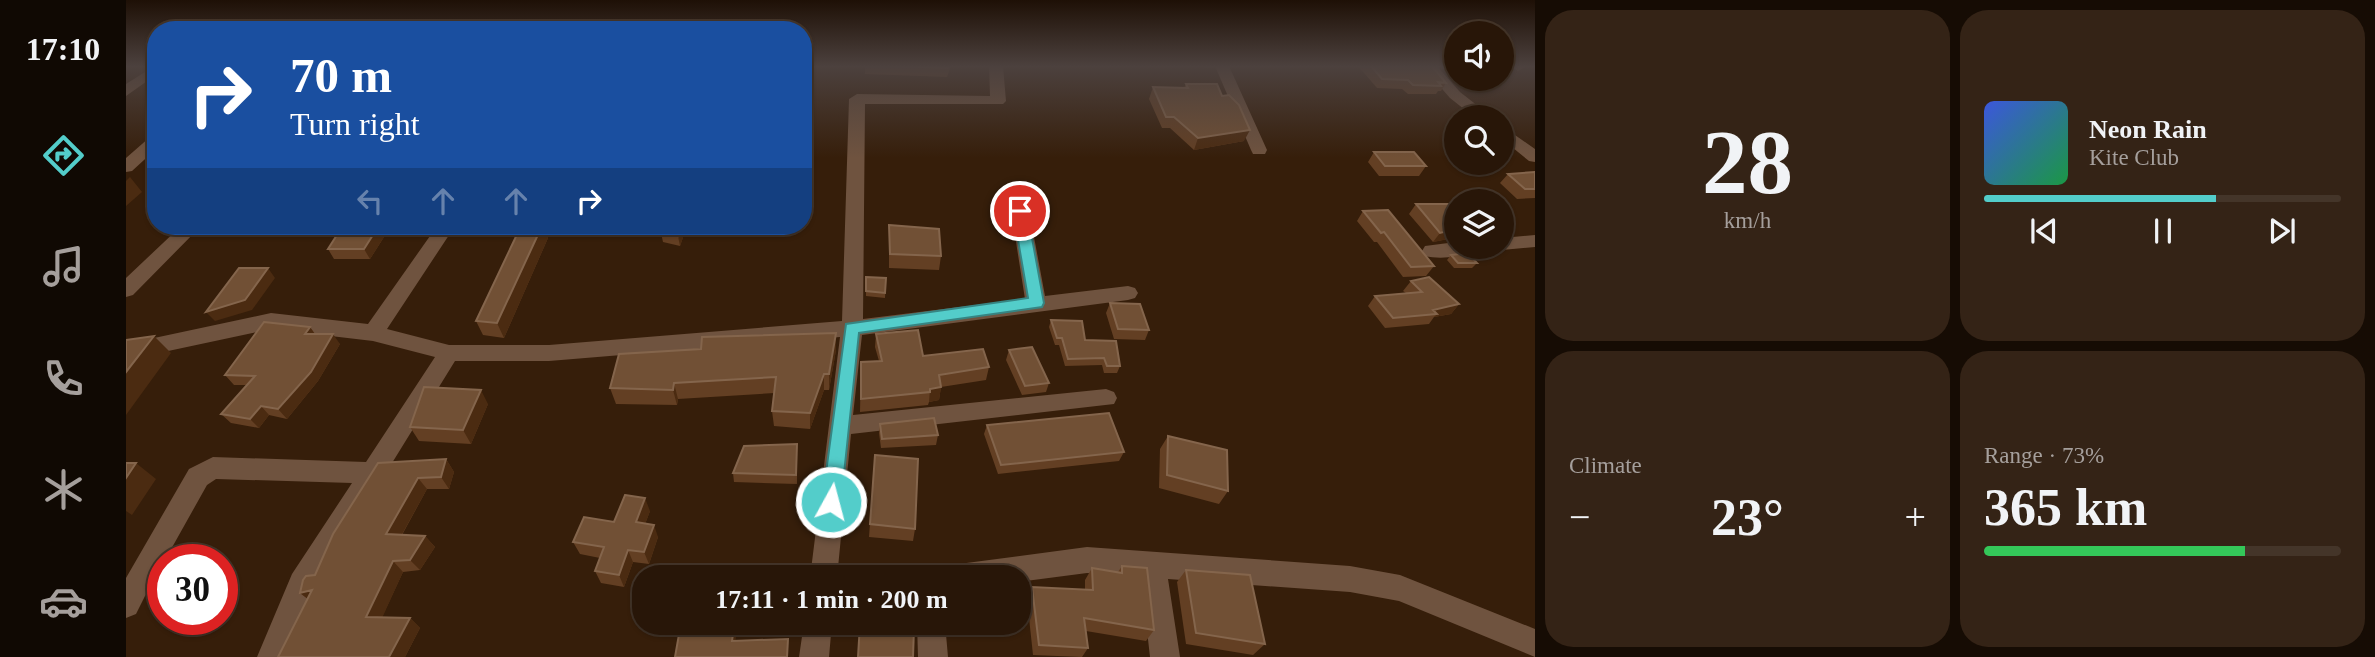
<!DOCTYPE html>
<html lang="en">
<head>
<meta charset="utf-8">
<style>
  body { margin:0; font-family:Georgia,serif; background:#342316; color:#f1f3f6; height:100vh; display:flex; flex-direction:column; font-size:26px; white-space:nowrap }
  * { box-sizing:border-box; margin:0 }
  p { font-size:23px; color:#a59f9c }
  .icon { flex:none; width:38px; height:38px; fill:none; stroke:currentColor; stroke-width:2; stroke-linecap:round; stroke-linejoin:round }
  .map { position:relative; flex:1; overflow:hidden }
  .drawer { display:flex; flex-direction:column; gap:10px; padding:10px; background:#160c04; width:840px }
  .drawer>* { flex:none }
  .hud { position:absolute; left:21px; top:21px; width:665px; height:214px; border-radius:28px; box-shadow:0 2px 5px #0004,0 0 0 2px #443529; background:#1a4fa0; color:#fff; overflow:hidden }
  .buttons { position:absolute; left:1318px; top:21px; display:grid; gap:14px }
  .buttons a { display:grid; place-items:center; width:70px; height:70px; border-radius:50%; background:#281608; box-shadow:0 2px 5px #0004,0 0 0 2px #443529; font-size:35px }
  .speed { position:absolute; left:21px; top:544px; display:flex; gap:14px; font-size:35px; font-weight:700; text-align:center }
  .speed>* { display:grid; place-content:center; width:91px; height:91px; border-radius:50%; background:#281608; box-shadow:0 2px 5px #0004,0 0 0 2px #443529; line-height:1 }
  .speed .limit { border:10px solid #d22; background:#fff; color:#111 }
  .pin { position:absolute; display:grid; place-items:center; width:60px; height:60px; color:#fff; margin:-30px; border:4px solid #fff; border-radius:50%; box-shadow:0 2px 7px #0007 }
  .me { position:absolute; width:77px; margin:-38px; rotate:7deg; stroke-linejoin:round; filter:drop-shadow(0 0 5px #0008) }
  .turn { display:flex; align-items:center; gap:24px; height:147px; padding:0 28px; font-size:32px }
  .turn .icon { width:91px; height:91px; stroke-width:2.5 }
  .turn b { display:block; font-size:49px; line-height:60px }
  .lanes { display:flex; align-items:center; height:66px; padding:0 28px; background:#0003; justify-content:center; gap:35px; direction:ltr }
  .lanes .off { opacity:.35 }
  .big { font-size:52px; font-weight:700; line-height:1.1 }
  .drawer .widget { flex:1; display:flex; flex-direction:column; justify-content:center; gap:10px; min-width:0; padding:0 24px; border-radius:28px; background:#342316 }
  .drawer .dial { align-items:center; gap:0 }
  .dial b { font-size:91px; line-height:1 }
  .song { display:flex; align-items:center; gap:21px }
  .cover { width:84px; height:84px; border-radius:10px; background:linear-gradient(135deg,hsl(230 70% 55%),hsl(140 70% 35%)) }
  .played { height:7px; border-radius:4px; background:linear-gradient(90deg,#53cdca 65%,#443529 65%) }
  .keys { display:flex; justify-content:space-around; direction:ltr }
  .heat { display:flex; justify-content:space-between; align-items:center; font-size:38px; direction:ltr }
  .charge { height:10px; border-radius:5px; background:linear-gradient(90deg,#34c759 73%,#443529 0) }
  .drawer .tiles { flex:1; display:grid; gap:10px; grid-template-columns:repeat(2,1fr) }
  .trip { position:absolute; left:506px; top:565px; width:399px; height:70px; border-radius:28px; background:#281608; box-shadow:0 2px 5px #0004,0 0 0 2px #443529; font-weight:700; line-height:70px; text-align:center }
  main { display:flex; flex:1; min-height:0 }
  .tabs { display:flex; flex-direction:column; width:126px; justify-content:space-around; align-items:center; background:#100903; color:#a59f9c }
  .tabs .icon { width:49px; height:49px }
  .tabs .selected { color:#53cdca }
  .tabs b { font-size:32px; color:#f1f3f6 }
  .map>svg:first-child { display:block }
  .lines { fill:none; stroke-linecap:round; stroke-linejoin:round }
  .minor { fill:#6f533f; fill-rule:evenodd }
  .wall { fill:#633f23 }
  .shaded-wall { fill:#4b2b11 }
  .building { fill:#715035; stroke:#84654c; stroke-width:2 }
  .route { fill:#53cdca; stroke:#368583; stroke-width:2 }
</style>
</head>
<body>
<main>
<nav class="tabs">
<b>17:10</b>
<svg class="icon selected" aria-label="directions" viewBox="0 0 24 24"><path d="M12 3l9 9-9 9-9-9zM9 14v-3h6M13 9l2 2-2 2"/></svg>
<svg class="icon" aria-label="music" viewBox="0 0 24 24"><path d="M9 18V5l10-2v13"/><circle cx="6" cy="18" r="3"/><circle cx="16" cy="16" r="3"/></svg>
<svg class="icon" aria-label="phone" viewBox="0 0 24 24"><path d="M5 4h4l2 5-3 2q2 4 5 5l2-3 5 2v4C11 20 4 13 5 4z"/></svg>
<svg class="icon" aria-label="climate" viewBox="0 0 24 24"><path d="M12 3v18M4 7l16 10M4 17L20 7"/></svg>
<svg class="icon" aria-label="car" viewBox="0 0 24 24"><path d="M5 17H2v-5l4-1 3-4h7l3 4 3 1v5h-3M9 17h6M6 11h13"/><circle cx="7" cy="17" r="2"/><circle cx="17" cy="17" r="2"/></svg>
</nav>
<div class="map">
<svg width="1409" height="657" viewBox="0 0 1409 657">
  <rect width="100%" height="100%" fill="#361e0a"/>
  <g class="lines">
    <path class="minor" d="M863,66H877L880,101L877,104H739L737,319L899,299L885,210L894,204L903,210L919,296L1002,286L1009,288L1012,293L1009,298L1002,300L736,335L727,415L980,389L988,392L991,398L988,404L725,434L711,578H684L714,337L423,361H329L187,591L161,657H131L166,574L226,483L90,479L81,485L39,560H37L10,614L0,618V578L63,469L87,457L240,462L309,357L247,341L145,329L0,360V344L145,313L242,324L311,226H329L261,329L323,345H423L716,321L723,99L731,94L864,96Z
      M1089,66H1103L1141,150L1139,154H1127L1125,150Z
      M1296,66H1311L1334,92L1366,117H1348L1324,98Z
      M1384,66H1399V67L1392,71Z
      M19,72L26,76L24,79L0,96V84Z
      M1376,126L1409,149V162L1403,161L1376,139Z
      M30,135V149L6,171L0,172V158L24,137Z
      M55,226H75L7,295L0,297V278Z
      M1409,235V247L1376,250L1368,247H1376V238Z
      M1330,242V247H1357L1354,252C1338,256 1315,260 1299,256L1296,251L1299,246Z
      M961,547L1224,566L1274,575L1409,629V657L1273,601L1224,592L1042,579L1054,657H1024L1015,577L961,573L892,582V578H812L815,569L825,565Z
      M678,623H706L703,657H673Z
      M791,623H819L822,657H792Z"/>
  </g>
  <path class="wall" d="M739,66H825L821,77L739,74Z
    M1061,66H1088L1087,68Z
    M1232,66H1306L1320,83L1315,91H1312L1310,94H1282L1276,89L1251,88Z
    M1314,66H1330V68L1317,69Z
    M1060,84L1096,96L1118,141L1068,150L1044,128H1036L1023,99L1027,87L1058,88Z
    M1248,152L1300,166L1293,176H1253L1242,162Z
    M1409,172V198L1391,199L1374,183L1382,174Z
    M1290,204L1330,207V239H1322L1307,242L1283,214Z
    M1237,211L1308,266L1300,276L1277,277L1251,242H1248L1231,221Z
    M763,225L815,256L813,270L763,268Z
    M395,226H418L422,238L378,338L357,335L350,321Z
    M537,226H561L554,246L537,242L535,233Z
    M646,226H671V229L646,227Z
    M252,227L258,237L244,259H208L202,249Z
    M1325,255L1351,263L1346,268H1328L1321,260Z
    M740,277L760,278L759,298L740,296Z
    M1285,281L1333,304L1325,314L1308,317L1303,324L1259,328L1242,306L1249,296L1280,293L1277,291Z
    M984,303L1023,330L1019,340L988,339L980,313Z
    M925,320L959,340L994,366L991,373H978L976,365L939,366L933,345H929L923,327Z
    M184,327L189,334L214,344L192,381L161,419L143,415L133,428L105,423L95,414L121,385H108L99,375Z
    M710,333V350L703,390H698L684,429L648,426L646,411L648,393L552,399L551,405L490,404L484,388L575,349Z
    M750,334L797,356L863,367L860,380L815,387L813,400L803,402L802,405L734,412L735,362L753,361L749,347Z
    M883,350L923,383L920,392L896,395L880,360Z
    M362,404L345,444L293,441L284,427Z
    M754,424L812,435L810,445L755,448L753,433Z
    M861,425L998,452L993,461L872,474L858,434Z
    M1042,436L1102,491L1093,504L1033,488L1034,449Z
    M671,444V484L608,482L607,473Z
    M749,455L789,529L787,541L743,537Z
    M320,459L328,472L323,489H301L276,535L299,536L309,547L294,570L277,572L256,617L284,618L294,628L279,657H152L182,599L174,593L189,575L252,463Z
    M524,511L519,524L532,537L523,564L507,562L498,587L475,583L469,571L474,558L454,554L447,542L488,522Z
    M996,566L1028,630L1020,641L960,631L962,648L956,657L907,655L901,599L906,587L959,590V580L966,568L992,572Z
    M1060,570L1139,644L1127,655L1060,644L1051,582Z"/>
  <path class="shaded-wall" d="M1124,130L1118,141L1068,150L1072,138Z
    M4,177L16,192L0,206V181Z
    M416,226H418L422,238L378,338L371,323Z
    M556,226H561L554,246L552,236Z
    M252,227L258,237L244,259L238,249Z
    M1330,229L1322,239L1307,242L1314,233Z
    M142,268L149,278L126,310L89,321L80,312Z
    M1333,304L1325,314L1308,317L1311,314L1307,310Z
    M184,327L191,337L179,334Z
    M710,333V350L703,390V374Z
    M207,334L214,344L192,381L161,419L152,409Z
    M28,336L45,353L0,415V372Z
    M698,374V390L684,429V413Z
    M548,383L552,399L551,405L547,390Z
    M815,387L813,400L803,402L804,389Z
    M355,390L362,404L345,444L337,430Z
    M135,406L143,415L133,428L124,419Z
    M320,459L328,472L323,489L315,477Z
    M10,463L30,479L6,515L0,511V478Z
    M292,478L301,489L270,545L260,534Z
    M519,498L524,511L515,535L510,522Z
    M528,525L532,537L523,564L518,552Z
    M299,536L309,547L294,570L284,560Z
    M502,550L507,562L498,587L493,575Z
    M267,561L277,572L252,627L240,617Z
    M186,590L187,603L174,593Z
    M284,618L294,628L279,657H263Z
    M608,627L610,637L608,650L606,641Z"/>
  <path class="building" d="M769,66H823L822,68Z
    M1245,66H1306L1320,83L1312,82L1315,86L1287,85L1282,80L1256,79Z
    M1060,84H1091L1096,96L1103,95L1113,105L1124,130L1072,138L1048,117H1040L1027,87L1062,88Z
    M1248,152H1288L1300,166H1259Z
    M1409,172V189H1399L1382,174Z
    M1290,204H1325L1326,207H1330V229L1314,233Z
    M1262,210L1308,266L1285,267L1258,232L1255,233L1237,211Z
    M763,225L813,229L815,256L764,254Z
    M395,226H416L371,323L350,321Z
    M537,226H556L552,236L535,233Z
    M216,227H252L238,249H202Z
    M1342,253L1351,263H1332L1325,255Z
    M113,268H142L119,300L80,312Z
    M740,277L760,278L759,293L740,291Z
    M1303,277L1333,304L1307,310L1311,314L1267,318L1249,296L1296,292L1285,281Z
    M984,303L1014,304L1023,330L992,329Z
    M925,320L956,321L959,340L990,341L994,366H981L978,358L942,359L936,338H931Z
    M138,322L184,327L179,334H207L185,372L152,409L135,406L124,419L95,414L129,376L99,375Z
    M792,330L797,356L857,349L863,367L813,375L815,387L804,389V392L735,399V362L756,361L750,334Z
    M710,333L703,374H698L684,413L646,411L650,377L548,383L547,390L484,388L493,354L575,349L576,337Z
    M28,336L0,372V340Z
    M906,347L923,383L899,386L883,350Z
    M298,387L355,390L337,430L284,427Z
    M983,413L998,452L875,465L861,425Z
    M808,418L812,435L756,439L754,424Z
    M1042,436L1101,450L1102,491L1041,475Z
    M671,444L670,475L607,473L618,446Z
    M749,455L792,459L789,529L744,524Z
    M320,459L315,477L292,478L260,534L299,536L284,560L267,561L240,617L284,618L263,657H152L186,590L174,593L177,580L180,576L189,575L207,534L252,463Z
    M0,463H10L0,478Z
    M499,495L519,498L510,522L528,525L518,552L502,550L493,575L469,571L478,547L447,542L458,517L488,522Z
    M996,566L1021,568L1028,630L958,618L962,648L913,645L906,587L967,590L966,568L996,573Z
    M1060,570L1124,575L1139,644L1070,633Z
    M555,623H597L608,627L606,641L662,639L661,657H549Z
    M734,624L788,628L787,657H732Z"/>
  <linearGradient id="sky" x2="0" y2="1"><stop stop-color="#1e1006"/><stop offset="0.42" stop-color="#4c413e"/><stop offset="1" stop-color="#4c413e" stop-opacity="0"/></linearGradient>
  <rect width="1409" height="158" fill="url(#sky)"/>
  <path class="route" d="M894,206L901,211L918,303L916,307L733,333L715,502L712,508L705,510L699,508L696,502L720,324L902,298L887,211Z"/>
</svg>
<div class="buttons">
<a><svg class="icon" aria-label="sound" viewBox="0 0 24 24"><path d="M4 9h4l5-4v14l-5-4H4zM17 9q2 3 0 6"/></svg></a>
<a><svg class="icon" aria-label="search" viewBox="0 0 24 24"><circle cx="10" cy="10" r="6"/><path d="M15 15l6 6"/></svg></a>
<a><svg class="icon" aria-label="layers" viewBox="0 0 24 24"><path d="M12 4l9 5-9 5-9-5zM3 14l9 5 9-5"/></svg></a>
</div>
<div class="speed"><div class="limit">30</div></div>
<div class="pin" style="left:894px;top:211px;background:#d93025"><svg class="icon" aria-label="arrive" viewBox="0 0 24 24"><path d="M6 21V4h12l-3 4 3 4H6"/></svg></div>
<svg class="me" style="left:705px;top:502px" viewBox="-20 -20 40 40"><circle r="17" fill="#53cdca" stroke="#fff" stroke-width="3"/><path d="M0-11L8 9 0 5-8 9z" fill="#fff"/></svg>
<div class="trip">17:11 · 1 min · 200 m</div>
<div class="hud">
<div class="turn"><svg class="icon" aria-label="right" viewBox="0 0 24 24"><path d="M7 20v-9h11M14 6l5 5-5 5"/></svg><div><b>70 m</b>Turn right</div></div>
<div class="lanes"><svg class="icon off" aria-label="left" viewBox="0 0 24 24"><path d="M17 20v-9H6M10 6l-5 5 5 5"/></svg><svg class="icon off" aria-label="ahead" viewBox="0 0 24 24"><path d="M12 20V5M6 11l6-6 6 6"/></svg><svg class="icon off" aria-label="ahead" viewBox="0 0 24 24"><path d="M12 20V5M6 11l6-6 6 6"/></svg><svg class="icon" aria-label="right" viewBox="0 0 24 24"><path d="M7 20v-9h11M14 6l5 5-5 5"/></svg></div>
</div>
</div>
<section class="drawer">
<div class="tiles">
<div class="widget dial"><b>28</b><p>km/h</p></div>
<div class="widget">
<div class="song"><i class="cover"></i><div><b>Neon Rain</b><p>Kite Club</p></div></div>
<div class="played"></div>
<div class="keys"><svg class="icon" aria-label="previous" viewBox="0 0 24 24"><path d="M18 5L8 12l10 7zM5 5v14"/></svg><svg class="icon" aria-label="pause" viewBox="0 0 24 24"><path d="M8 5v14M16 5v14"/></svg><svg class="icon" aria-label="next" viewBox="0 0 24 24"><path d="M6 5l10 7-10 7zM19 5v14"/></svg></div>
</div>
<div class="widget"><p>Climate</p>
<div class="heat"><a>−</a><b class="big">23°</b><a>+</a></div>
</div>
<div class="widget"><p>Range · 73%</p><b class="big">365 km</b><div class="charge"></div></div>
</div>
</section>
</main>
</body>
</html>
